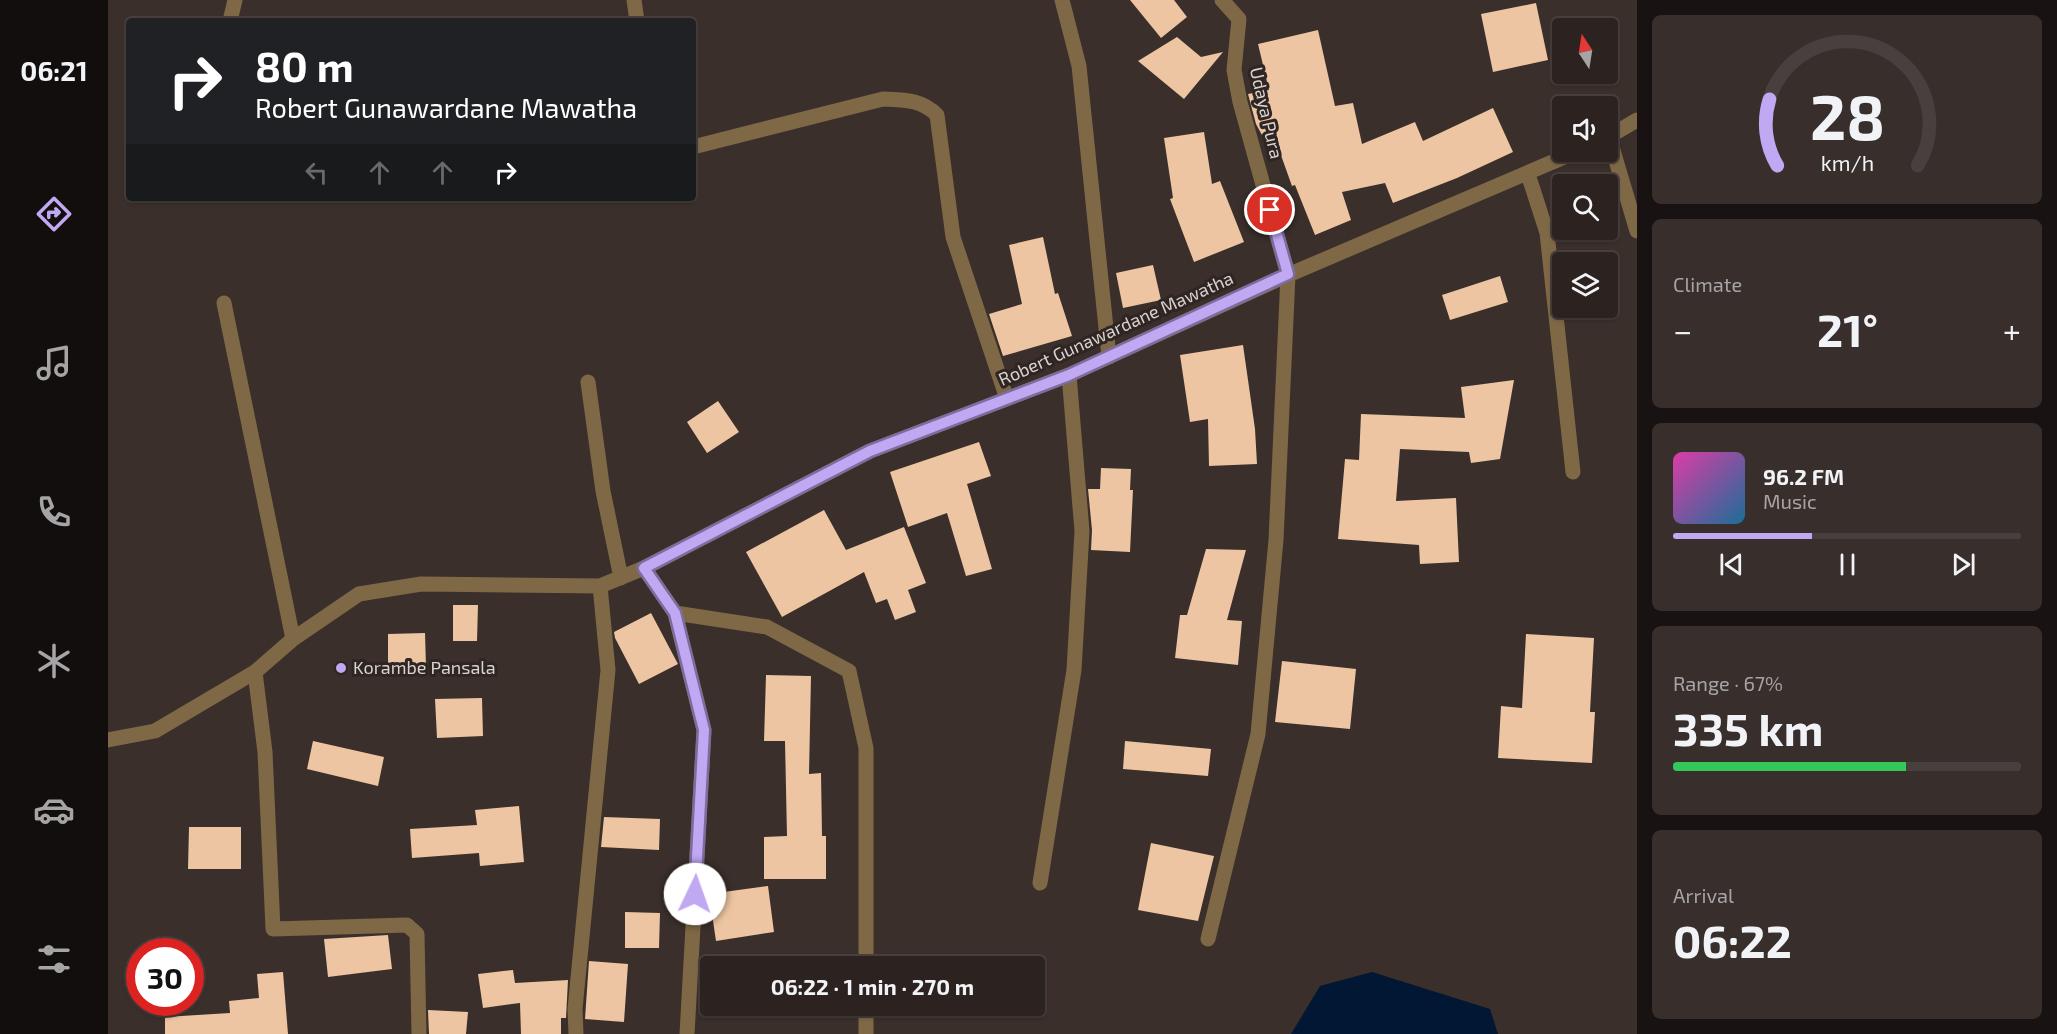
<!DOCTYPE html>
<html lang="en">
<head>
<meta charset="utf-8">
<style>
  body { margin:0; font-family:"Exo 2",sans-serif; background:#382f2d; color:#f1f3f6; height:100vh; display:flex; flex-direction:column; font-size:22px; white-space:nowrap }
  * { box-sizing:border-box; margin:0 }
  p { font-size:20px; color:#a6a4a5 }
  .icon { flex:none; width:33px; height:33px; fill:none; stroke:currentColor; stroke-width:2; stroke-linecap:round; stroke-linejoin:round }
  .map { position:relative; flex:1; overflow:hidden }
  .drawer { display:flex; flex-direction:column; gap:15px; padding:15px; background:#181312; width:420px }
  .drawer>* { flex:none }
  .guide { position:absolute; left:18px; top:18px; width:570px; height:183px; border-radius:6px; box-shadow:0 2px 4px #0004,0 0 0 2px #48403e; background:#202124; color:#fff; overflow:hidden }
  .needle { width:39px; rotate:348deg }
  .tools { position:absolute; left:1444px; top:18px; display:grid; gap:12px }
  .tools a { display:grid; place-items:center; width:66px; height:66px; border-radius:6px; background:#2c2320; box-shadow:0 2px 4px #0004,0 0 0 2px #48403e; font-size:30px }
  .speed { position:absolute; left:18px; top:938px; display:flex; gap:12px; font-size:30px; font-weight:700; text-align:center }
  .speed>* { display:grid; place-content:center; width:78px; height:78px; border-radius:50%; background:#2c2320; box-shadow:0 2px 4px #0004,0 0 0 2px #48403e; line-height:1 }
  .speed .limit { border:9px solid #d22; background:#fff; color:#111 }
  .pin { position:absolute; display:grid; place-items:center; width:51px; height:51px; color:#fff; margin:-26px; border:3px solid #fff; border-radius:50%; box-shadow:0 2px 6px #0007 }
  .me { position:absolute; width:66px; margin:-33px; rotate:3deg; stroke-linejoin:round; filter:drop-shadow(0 0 4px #0008) }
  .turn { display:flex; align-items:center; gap:21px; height:126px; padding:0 30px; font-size:27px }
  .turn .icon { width:78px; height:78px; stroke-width:2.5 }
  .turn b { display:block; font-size:42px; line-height:51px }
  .lanes { display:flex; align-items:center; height:57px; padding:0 30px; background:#0003; justify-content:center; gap:30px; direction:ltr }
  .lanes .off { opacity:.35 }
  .big { font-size:45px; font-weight:700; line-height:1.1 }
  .drawer .widget { flex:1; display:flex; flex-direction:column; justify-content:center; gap:9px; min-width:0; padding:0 21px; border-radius:9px; background:#382f2d }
  .drawer .dial { align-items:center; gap:0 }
  .dial svg { height:156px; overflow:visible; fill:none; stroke:#48403e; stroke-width:7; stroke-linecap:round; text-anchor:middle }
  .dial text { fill:#f1f3f6; stroke:none }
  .song { display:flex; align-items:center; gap:18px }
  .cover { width:72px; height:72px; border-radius:9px; background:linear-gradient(135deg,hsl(320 70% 55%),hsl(200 70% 35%)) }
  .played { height:6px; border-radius:3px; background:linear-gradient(90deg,#c1a8f3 40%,#48403e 40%) }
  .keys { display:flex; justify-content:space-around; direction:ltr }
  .heat { display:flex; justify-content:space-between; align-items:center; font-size:33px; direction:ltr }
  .charge { height:9px; border-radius:4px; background:linear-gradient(90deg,#34c759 67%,#48403e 0) }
  .trip { position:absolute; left:592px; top:956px; width:345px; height:60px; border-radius:6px; background:#2c2320; box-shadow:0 2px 4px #0004,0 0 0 2px #48403e; font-weight:700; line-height:60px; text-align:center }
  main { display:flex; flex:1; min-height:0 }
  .tab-bar { display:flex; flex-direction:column; width:108px; justify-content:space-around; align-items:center; background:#120e0d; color:#a6a4a5 }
  .tab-bar .icon { width:42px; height:42px }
  .tab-bar .on { color:#c1a8f3 }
  .tab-bar b { font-size:27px; color:#f1f3f6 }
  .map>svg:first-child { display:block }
  .water { fill:#011734 }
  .building { fill:#edc5a2 }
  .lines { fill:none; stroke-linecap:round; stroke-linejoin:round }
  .minor { stroke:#7f6846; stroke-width:15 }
  .route-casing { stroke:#7d6d9e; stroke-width:15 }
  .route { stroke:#c1a8f3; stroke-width:10 }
  .poi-dot { fill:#c1a8f3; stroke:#2f2522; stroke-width:2 }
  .labels { text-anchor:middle; stroke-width:6; stroke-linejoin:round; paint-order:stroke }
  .street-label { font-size:18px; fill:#d9d3d0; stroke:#2f2522 }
  .poi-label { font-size:18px; fill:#d9d3d0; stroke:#2f2522; text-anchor:start }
</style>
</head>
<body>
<main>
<nav class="tab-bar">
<b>06:21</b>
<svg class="icon on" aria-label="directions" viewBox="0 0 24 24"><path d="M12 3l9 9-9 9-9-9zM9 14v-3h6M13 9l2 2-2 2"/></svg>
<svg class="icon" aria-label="music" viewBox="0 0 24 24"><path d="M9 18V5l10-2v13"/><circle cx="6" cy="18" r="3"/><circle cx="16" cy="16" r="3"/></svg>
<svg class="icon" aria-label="phone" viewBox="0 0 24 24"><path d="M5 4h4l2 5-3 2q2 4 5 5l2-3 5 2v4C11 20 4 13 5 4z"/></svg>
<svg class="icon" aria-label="climate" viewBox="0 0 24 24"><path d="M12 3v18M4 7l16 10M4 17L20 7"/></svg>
<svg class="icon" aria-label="car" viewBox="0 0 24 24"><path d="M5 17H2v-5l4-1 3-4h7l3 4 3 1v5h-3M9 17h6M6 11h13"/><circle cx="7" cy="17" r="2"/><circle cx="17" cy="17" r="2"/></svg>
<svg class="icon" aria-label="filters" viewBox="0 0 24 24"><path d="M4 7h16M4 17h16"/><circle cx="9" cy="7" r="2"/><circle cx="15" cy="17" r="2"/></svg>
</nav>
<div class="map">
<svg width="1529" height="1034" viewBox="0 0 1529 1034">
  <rect width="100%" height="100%" fill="#3a2f2b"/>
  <path class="water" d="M1264,972L1382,1009L1390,1034H1183L1212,986Z"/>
  <path class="building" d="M1022,0H1066L1079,17L1053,38Z
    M1428,3L1440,60L1385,72L1373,14Z
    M1210,30L1227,106L1245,103L1254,144L1307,122L1315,141L1385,108L1405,152L1349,178L1285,203L1277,183L1234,192L1243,220L1207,235L1187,185L1184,186L1165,133L1154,135L1148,124L1140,94L1161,90L1150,44Z
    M1069,37L1093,57L1115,52L1076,99L1030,61Z
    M1096,132L1104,184L1112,181L1136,242L1086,262L1062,199L1065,198L1056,138Z
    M935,237L947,294L950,293L964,336L895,356L881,314L914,304L901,245Z
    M1045,265L1053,300L1015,308L1008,273Z
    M1392,276L1400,302L1342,320L1334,295Z
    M1135,345L1147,429L1149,464L1101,466L1100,419L1082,422L1072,355Z
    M1406,380L1392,459L1363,463L1361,452L1292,449L1288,501L1348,498L1351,562L1312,564L1311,545L1230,539L1237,459L1251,460L1253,414L1357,418L1353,387Z
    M610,401L631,432L599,453L579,422Z
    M871,442L883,476L859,484L884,569L858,576L839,513L800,527L782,472Z
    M993,468L1023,469L1022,490H1025L1022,552L983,550L984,530L980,489H992Z
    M716,510L738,550L796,527L818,583L800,590L808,612L787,620L779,599L768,603L756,572L674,617L638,552Z
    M1098,549L1138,550L1119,620L1134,621L1130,665L1067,658L1072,615H1079Z
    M345,605H370L369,641H345Z
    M543,613L570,664L531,684L507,638L506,632Z
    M317,633L318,667L280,668V634Z
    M1418,634L1486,638L1482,712H1487L1484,763L1390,758L1393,706L1414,708Z
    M1174,661L1248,669L1242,729L1167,722Z
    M658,675L703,676L701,774L713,773L714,836H718V879H656V837L679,836L677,741H656Z
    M374,698L375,736L329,738L327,699Z
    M205,741L276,757L270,786L199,769Z
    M1017,741L1103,749L1100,776L1015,769Z
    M411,806L416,862L372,866L371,853L304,858L302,829L369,825L367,810Z
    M496,817L552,819L551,850L493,847Z
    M81,827H133V869H80Z
    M1043,843L1106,856L1090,921L1030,910Z
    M660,886L666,932L608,941L601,894Z
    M517,912L552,913L551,948H517Z
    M280,935L284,969L220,977L216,939Z
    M481,961L520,964L516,1022L477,1019Z
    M405,970L407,983L460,980L458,1018H453V1034H413L412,1003L375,1008L370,974Z
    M175,972L180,1034H57V1017L122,1013L121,1001L151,998L149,974Z
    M320,1010L360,1012L358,1034H321Z"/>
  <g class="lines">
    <path class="minor" d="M526,0L529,21
      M954,0L971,66L1001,357
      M122,21L127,0
      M1500,137L1529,120
      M1501,137L1529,231
      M585,147L775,99C796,100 813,99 829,115L845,237L899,399
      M1420,174L1439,233L1465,472
      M116,303L185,639
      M480,382L495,491L513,578
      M536,568L567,613L596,730L579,1034
      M567,613L659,627L741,671L758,748V966
      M147,672L157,752L165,929L299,925L309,934L311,1034
      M0,740L47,731L147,672L185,639L251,594L313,584L492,586L536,568L762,451L961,375L1180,275L1468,152
      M932,883L966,670L974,531L961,375
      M1100,939L1150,734L1168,540L1180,275L1132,102L1126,70L1131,19L1114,0
      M758,1005V1034
      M468,1034L467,1009L500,670L492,586"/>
  </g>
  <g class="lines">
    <g class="route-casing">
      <path id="route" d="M587,894L596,730L567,613L536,568L762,451L961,375L1180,274L1162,210"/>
    </g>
    <use href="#route" class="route"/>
  </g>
  <circle class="poi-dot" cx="233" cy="668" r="6"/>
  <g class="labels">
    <g class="street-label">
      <text transform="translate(1158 113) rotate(77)" y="6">Udaya Pura</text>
      <text transform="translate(1008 329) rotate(-24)" y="6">Robert Gunawardane Mawatha</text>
    </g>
    <g class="poi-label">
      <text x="245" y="674">Korambe Pansala</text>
    </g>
  </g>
</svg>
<div class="tools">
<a><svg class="needle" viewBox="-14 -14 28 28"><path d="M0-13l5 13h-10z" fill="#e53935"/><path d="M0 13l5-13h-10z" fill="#a6a4a5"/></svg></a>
<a><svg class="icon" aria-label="sound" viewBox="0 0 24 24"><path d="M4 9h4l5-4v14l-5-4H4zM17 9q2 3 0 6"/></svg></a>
<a><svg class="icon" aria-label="search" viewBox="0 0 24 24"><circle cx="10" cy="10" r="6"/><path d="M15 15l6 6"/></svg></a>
<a><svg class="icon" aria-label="layers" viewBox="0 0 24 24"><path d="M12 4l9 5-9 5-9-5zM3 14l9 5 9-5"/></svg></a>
</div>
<div class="speed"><div class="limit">30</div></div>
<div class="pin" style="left:1162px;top:210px;background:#d93025"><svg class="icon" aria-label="arrive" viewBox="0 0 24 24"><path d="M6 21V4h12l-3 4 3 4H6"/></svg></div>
<svg class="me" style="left:587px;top:894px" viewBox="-20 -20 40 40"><circle r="19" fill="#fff"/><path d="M0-13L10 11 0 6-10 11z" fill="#c1a8f3"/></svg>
<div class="trip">06:22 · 1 min · 270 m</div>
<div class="guide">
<div class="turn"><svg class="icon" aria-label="right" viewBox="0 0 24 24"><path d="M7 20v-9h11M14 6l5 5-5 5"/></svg><div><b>80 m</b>Robert Gunawardane Mawatha</div></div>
<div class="lanes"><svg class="icon off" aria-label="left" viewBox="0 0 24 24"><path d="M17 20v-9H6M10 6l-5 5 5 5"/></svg><svg class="icon off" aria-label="ahead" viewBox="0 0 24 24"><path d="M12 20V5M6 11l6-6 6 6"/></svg><svg class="icon off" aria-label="ahead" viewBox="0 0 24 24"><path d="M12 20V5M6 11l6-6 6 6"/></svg><svg class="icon" aria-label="right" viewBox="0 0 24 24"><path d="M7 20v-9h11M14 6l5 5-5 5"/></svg></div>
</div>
</div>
<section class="drawer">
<div class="widget dial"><svg viewBox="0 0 100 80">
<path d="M14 69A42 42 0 1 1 86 69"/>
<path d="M14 69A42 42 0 0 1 10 35" stroke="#c1a8f3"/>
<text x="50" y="56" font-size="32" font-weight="700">28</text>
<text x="50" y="72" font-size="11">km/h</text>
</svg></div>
<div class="widget"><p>Climate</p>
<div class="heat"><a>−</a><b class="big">21°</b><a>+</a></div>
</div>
<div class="widget">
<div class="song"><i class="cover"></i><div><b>96.2 FM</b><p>Music</p></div></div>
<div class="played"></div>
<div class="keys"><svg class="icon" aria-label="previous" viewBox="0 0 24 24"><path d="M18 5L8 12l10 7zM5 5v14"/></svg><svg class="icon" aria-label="pause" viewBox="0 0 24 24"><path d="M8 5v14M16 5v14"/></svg><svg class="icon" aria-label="next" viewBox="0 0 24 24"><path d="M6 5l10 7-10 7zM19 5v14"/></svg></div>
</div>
<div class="widget"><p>Range · 67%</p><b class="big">335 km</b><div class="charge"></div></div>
<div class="widget"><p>Arrival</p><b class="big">06:22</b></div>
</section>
</main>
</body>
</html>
